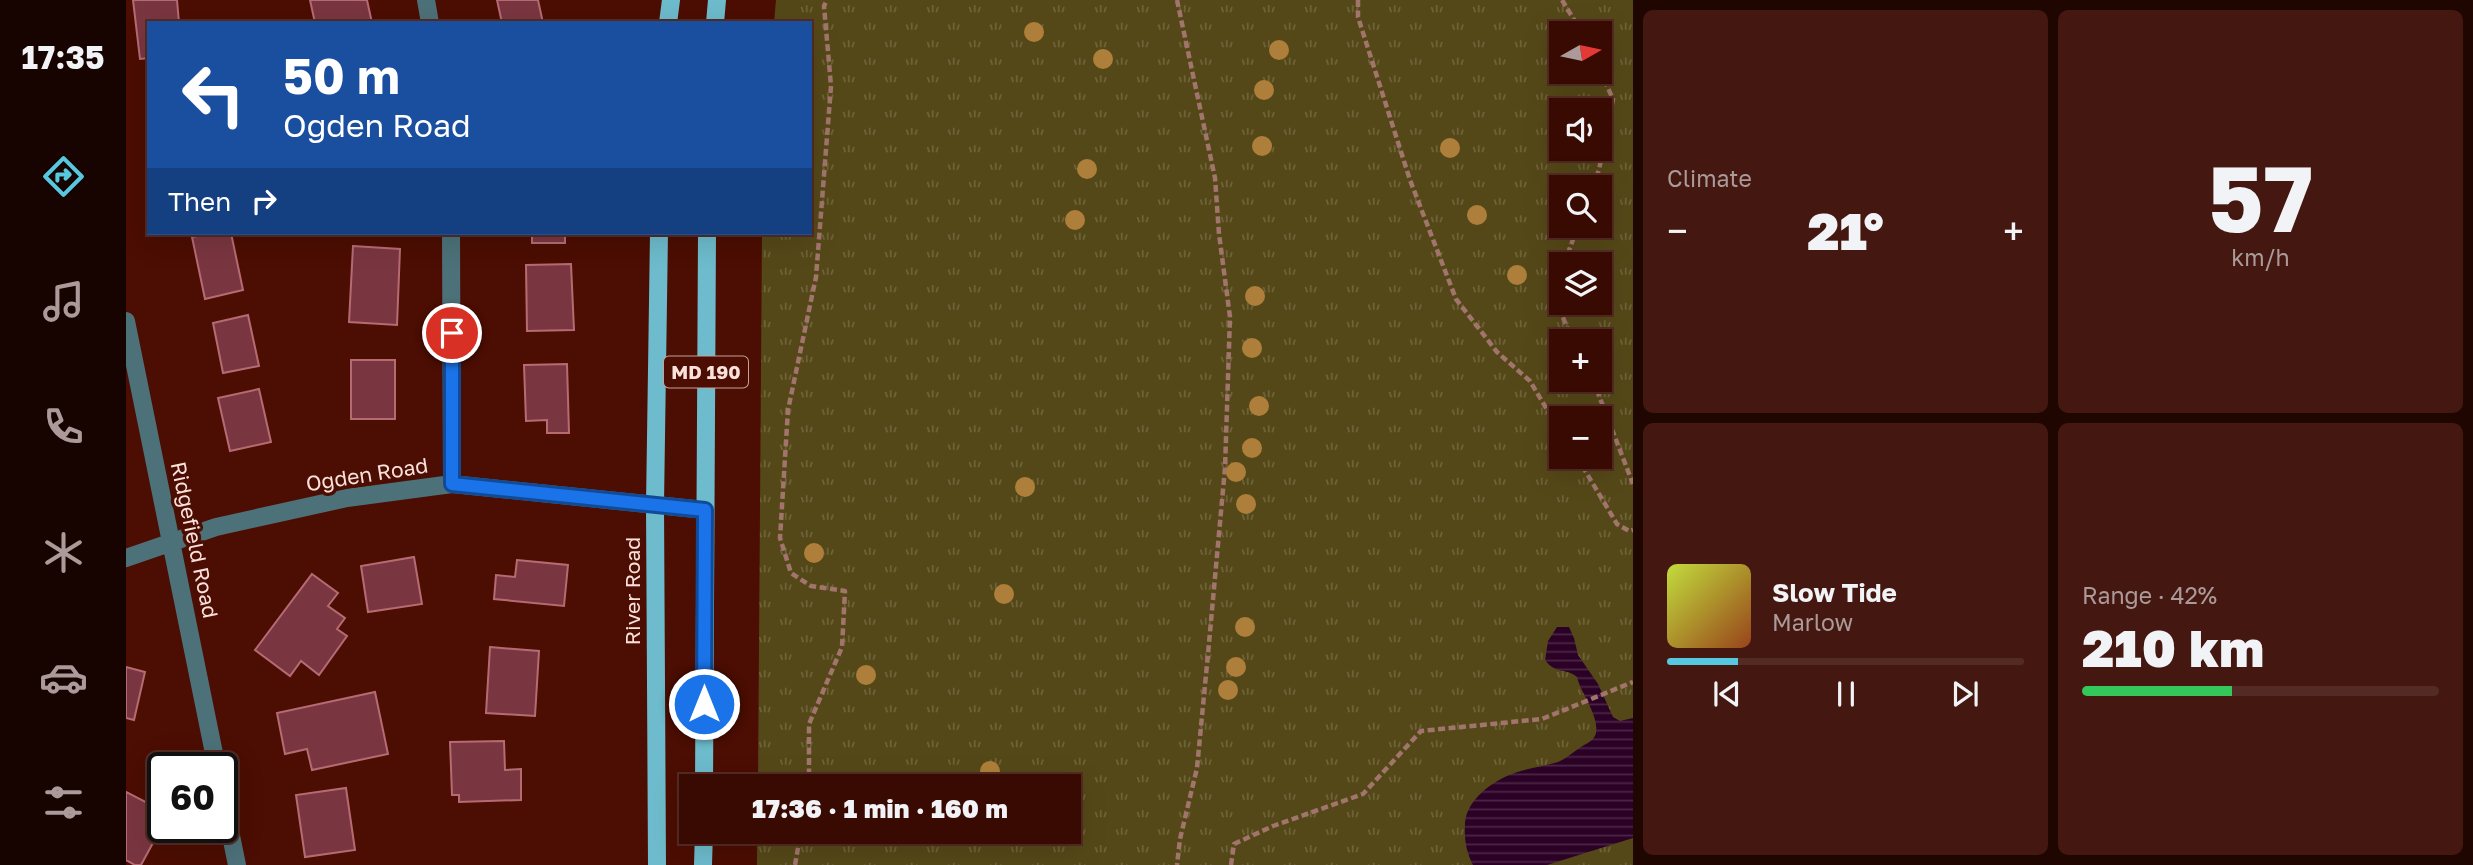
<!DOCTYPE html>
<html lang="en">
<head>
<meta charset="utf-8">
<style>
  body { margin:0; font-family:"Golos Text",sans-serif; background:#441811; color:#f1f3f6; height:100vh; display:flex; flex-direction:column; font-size:26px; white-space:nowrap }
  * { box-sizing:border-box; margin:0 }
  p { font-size:23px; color:#ab9a99 }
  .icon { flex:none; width:38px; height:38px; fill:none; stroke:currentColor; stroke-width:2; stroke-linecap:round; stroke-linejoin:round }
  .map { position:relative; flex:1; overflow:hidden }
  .side { display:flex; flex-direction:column; gap:10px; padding:10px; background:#1f0601; width:840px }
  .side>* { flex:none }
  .top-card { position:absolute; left:21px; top:21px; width:665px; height:214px; border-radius:0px; box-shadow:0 7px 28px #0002,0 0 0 2px #532b24; background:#1a4fa0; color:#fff; overflow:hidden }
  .needle { width:46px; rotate:81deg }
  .fabs { position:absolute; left:1423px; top:21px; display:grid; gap:14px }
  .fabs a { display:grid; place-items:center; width:63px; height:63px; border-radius:0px; background:#390a02; box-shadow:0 7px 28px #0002,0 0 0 2px #532b24; font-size:35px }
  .speed { position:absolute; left:21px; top:752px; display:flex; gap:14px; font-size:35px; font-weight:700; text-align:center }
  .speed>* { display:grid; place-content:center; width:91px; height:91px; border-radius:50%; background:#390a02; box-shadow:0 7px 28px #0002,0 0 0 2px #532b24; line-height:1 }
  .speed .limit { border:4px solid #111; border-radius:10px; background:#fff; color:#111 }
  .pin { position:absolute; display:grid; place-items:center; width:60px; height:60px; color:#fff; margin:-30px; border:4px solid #fff; border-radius:50%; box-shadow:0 2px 7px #0007 }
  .me { position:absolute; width:77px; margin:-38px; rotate:0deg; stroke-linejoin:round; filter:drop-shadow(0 0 5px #0008) }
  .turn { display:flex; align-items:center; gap:24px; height:147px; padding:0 21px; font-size:32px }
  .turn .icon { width:91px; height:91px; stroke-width:2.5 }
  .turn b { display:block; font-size:49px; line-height:60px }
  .then { display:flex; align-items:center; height:66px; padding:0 21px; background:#0003; gap:14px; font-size:26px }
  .big { font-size:52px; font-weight:800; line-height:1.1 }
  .side .widget { flex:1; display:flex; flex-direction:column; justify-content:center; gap:10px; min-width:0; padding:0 24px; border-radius:10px; background:#441811 }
  .side .dial { align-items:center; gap:0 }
  .dial b { font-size:91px; line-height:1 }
  .song { display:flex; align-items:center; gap:21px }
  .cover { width:84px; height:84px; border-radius:10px; background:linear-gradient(135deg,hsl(70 70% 55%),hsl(20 70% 35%)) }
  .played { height:7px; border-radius:4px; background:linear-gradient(90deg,#56c9e1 20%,#532b24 20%) }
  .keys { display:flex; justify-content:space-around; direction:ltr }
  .heat { display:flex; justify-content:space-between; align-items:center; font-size:38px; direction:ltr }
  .charge { height:10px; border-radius:5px; background:linear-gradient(90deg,#34c759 42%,#532b24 0) }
  .side .tiles { flex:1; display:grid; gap:10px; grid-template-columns:repeat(2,1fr) }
  .trip { position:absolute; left:553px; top:774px; width:402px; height:70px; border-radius:0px; background:#390a02; box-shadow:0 7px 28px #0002,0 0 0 2px #532b24; font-weight:800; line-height:70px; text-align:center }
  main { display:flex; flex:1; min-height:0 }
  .dock { display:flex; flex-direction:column; width:126px; justify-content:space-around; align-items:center; background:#170401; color:#ab9a99 }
  .dock .icon { width:49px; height:49px }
  .dock .selected { color:#56c9e1 }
  .dock b { font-size:32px; color:#f1f3f6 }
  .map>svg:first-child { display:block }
  .grass { fill:url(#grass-tufts); fill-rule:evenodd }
  .water { fill:url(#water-rules) }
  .building { fill:#7a3640; stroke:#b66b73; stroke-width:2 }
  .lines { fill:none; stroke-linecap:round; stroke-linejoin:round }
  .path { stroke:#a1756c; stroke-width:4.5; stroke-dasharray:7 3.5; stroke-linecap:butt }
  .street { stroke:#4d7179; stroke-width:18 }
  .primary { stroke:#6dbbcc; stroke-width:18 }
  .tree { fill:#ae7f3a }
  .route-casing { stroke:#114b97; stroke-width:18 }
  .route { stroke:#1a73e8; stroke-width:12 }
  .labels { text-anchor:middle; stroke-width:7; stroke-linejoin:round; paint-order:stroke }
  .shield { fill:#4c0d02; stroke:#c6a19a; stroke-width:2 }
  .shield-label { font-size:19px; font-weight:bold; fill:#fae1db }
  .street-label { font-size:21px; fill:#fae1db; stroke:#4c0d02 }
</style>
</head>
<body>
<main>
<nav class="dock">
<b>17:35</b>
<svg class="icon selected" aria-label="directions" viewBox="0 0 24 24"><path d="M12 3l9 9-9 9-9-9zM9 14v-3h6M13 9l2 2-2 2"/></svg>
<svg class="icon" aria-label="music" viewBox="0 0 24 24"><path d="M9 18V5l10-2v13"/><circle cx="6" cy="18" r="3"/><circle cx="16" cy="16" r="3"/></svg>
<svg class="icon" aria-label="phone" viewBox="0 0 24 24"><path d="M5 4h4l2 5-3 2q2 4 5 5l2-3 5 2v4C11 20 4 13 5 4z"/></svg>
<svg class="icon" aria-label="climate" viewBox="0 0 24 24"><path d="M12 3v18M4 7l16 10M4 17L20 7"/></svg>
<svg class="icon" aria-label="car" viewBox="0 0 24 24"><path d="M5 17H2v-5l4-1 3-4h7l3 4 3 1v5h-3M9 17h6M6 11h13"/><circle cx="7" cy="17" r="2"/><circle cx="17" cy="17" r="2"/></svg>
<svg class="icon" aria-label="filters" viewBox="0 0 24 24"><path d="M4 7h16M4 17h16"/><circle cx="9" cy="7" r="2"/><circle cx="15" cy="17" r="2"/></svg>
</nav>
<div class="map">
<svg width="1507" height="865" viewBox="0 0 1507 865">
  <defs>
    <pattern id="grass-tufts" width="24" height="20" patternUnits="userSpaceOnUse" patternTransform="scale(1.75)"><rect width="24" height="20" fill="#554818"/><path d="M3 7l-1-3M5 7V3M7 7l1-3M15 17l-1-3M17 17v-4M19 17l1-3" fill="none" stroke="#6e6239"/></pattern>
    <pattern id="water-rules" width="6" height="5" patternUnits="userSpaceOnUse" patternTransform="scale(1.75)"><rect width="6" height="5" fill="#2b0126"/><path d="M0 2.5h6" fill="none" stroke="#4b2645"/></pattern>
  </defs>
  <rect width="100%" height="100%" fill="#4c0d02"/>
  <path class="grass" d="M650,0H1507V865H631V831H943V786H632L636,233H684V23H648ZM1435,33H1474V72H1435ZM1435,110H1474V149H1435ZM1435,187H1474V226H1435ZM1435,264H1474V303H1435ZM1435,341H1474V380H1435ZM1435,418H1474V457H1435Z"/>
  <path class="water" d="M1431,627H1443L1448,638L1452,655L1472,684L1487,717L1494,721L1507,718V838L1421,865H1347C1340,852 1338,838 1339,823C1341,797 1372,777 1395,771C1407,767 1420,766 1432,762C1441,758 1447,752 1455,747C1461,743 1468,741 1470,733C1473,715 1455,694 1451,677C1439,667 1430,675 1419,660L1422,641Z"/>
  <path class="building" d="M7,0H51L53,23H23V58L14,59Z
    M184,0H241L246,23H189Z
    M371,0H412L417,23H376Z
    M87,233H105L117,290L79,299L66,237Z
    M406,233H439V243H406Z
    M227,246L274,249L271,325L223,322Z
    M445,264L448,330L401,331L400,265Z
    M122,315L133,366L97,373L87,323Z
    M225,360H269V419H225Z
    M441,364L443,433H421V420L400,421L398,365Z
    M133,389L145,442L104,451L92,398Z
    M288,557L296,604L242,612L235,566Z
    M391,560L442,565L438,606L368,599L370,575L389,577Z
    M186,574L212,593L202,606L219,618L211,629L221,636L193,675L175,661L164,676L129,650Z
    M364,647L413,651L409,716L360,713Z
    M0,667L19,672L8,720L0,718Z
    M249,692L262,754L186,770L181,749L159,754L151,713Z
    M378,741L379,770L395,769V800L333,802V795H326L324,742Z
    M220,788L229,850L179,857L170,795Z
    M0,792L37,811L29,828L34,830L15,865H9L0,860Z"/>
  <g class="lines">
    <path class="path" d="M1051,0L1089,178L1093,234L1104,317L1099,468L1082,654L1071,768L1054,839L1051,865
      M1232,0V17L1284,180L1330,299L1371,352L1404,381L1435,433
      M1436,0L1456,33
      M1466,187L1473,170L1487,99L1474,71
      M1438,264L1452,226
      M1435,276C1428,299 1437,321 1448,341
      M1467,380L1507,484
      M1451,457L1491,524L1503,531L1507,530
      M683,786V724L716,647L719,591L685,586L665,573L654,538L662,410L690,277L705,86L698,6L701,0
      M669,865L675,831
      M1105,865L1108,844L1147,826L1237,794L1295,731L1416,719L1507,682"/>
    <path class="street" d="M300,0L304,23
      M325,233L326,484
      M0,321L91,768
      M0,558L90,527L221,498L326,484L579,510
      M96,792L111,865"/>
    <path class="primary" d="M542,23L545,0
      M589,23L591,0
      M578,786L581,233
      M531,865L529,505L533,233
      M577,865L578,831"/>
  </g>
  <g class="tree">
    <circle cx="908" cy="32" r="10"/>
    <circle cx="1153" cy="50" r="10"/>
    <circle cx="977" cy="59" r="10"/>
    <circle cx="1138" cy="90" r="10"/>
    <circle cx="1136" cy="146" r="10"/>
    <circle cx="1324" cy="148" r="10"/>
    <circle cx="961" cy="169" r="10"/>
    <circle cx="1351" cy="215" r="10"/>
    <circle cx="949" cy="220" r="10"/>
    <circle cx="1391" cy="275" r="10"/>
    <circle cx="1129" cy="296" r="10"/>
    <circle cx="1126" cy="348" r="10"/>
    <circle cx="1133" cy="406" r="10"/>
    <circle cx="1126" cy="448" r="10"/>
    <circle cx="1110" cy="472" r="10"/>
    <circle cx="899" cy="487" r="10"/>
    <circle cx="1120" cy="504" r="10"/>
    <circle cx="688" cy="553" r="10"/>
    <circle cx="878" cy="594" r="10"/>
    <circle cx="1119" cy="627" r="10"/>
    <circle cx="1110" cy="667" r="10"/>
    <circle cx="740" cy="675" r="10"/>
    <circle cx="1102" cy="690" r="10"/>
    <circle cx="864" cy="771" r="10"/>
  </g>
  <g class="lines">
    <g class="route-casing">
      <path id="route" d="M326,333V484L579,510L578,704"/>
    </g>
    <use href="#route" class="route"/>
  </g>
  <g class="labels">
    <rect class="shield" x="538" y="356.5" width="84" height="31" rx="5"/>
    <g class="shield-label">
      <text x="580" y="379">MD 190</text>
    </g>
    <g class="street-label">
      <text transform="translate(241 475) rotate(-9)" y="7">Ogden Road</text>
      <text transform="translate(68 540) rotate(78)" y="7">Ridgefield Road</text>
      <text transform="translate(507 591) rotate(-90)" y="7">River Road</text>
    </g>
  </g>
</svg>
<div class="fabs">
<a><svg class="needle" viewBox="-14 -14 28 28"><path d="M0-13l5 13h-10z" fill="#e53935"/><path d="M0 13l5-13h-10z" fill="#ab9a99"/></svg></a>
<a><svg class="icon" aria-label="sound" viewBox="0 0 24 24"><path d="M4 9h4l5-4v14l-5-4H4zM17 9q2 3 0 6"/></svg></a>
<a><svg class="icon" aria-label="search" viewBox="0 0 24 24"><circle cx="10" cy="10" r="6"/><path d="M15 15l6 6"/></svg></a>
<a><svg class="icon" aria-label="layers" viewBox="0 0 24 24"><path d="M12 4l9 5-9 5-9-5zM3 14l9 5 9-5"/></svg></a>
<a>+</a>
<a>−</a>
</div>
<div class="speed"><div class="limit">60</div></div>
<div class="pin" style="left:326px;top:333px;background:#d93025"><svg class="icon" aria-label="arrive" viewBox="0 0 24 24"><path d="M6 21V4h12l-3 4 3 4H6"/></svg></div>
<svg class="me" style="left:578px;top:704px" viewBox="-20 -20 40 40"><circle r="17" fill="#1a73e8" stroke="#fff" stroke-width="3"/><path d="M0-11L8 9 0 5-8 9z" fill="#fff"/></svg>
<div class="trip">17:36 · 1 min · 160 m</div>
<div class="top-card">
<div class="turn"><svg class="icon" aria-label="left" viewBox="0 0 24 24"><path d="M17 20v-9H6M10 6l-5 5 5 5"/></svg><div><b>50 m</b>Ogden Road</div></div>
<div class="then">Then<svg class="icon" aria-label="right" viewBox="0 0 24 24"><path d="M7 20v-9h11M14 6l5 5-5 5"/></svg></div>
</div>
</div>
<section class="side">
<div class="tiles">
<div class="widget"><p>Climate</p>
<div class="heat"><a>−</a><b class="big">21°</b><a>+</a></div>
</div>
<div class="widget dial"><b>57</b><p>km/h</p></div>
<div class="widget">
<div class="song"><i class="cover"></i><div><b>Slow Tide</b><p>Marlow</p></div></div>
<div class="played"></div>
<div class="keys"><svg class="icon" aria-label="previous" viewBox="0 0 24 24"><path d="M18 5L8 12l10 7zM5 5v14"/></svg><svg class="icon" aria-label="pause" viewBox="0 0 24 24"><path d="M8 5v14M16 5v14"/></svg><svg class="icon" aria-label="next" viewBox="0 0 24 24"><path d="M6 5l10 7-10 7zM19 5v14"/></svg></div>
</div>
<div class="widget"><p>Range · 42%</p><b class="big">210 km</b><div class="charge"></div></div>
</div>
</section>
</main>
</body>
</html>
